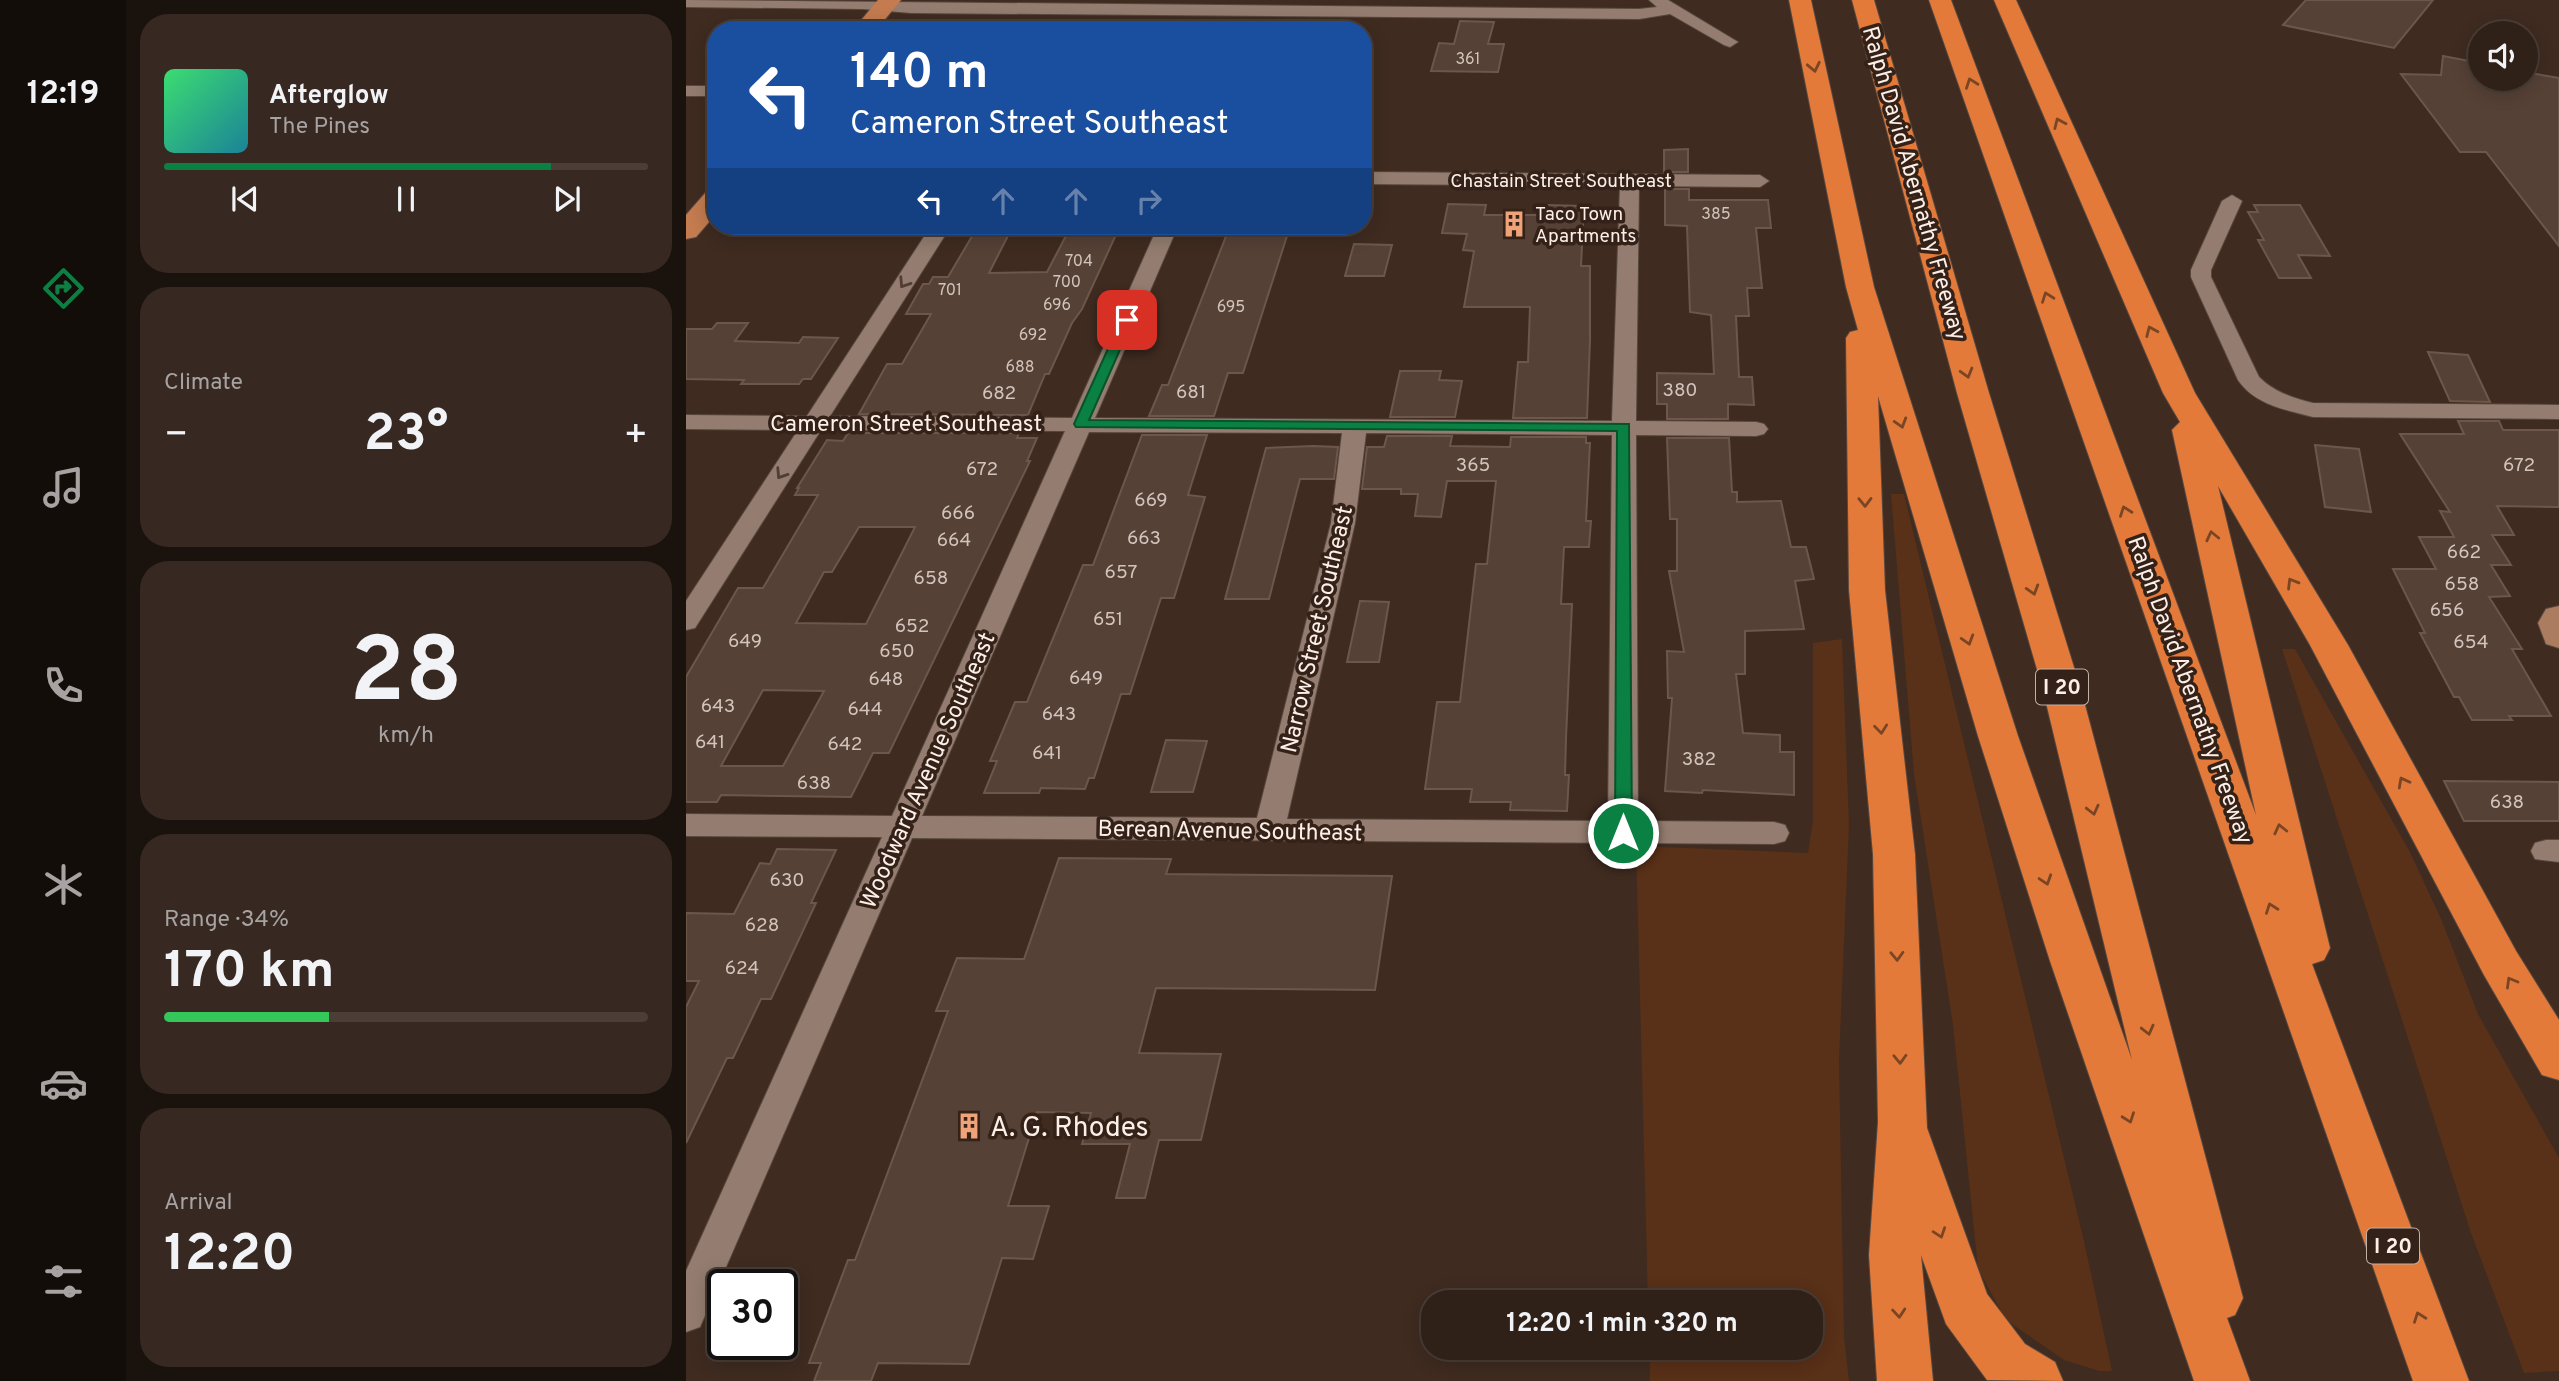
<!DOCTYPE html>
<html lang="en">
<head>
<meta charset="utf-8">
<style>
  body { margin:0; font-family:Overpass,sans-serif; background:#372821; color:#f1f3f6; height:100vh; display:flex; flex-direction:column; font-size:26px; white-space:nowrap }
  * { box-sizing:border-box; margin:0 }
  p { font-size:23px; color:#a7a3a2 }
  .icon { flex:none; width:38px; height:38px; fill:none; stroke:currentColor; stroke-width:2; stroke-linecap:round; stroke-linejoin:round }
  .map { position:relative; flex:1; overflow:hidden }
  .panel { display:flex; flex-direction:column; gap:14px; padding:14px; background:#1a120d; width:560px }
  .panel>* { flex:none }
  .top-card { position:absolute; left:21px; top:21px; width:665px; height:214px; border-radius:28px; box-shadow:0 4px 18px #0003,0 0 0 2px #4a3e37; background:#1a4fa0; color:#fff; overflow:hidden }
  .controls { position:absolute; left:1782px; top:21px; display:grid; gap:14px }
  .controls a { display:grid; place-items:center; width:70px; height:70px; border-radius:50%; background:#2f2018; box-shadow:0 4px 18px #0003,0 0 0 2px #4a3e37; font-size:35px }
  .speed { position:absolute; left:21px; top:1269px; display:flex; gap:14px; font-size:35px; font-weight:700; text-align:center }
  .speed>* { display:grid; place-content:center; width:91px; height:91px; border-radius:50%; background:#2f2018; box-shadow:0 4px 18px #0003,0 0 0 2px #4a3e37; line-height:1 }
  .speed .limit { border:4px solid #111; border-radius:10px; background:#fff; color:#111 }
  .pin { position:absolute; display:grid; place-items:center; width:60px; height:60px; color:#fff; margin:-30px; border-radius:14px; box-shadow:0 4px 10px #0006 }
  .me { position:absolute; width:77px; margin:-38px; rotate:0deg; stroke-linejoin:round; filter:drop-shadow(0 0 5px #0008) }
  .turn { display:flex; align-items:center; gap:24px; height:147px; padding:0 28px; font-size:32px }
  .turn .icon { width:91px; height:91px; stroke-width:2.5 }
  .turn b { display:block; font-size:49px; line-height:60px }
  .lanes { display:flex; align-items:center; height:66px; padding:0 28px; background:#0003; justify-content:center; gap:35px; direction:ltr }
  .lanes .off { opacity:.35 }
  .big { font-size:52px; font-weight:700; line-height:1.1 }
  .panel .tile { flex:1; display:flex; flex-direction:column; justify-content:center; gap:10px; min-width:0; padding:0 24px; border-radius:28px; background:#372821 }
  .panel .dial { align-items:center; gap:0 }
  .dial b { font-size:91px; line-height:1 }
  .song { display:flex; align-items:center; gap:21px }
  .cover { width:84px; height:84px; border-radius:10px; background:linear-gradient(135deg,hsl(140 70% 55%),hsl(190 70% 35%)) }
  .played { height:7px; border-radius:4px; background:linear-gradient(90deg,#0b8043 80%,#4a3e37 80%) }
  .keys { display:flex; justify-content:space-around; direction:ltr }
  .heat { display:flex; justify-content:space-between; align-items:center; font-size:38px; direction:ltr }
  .charge { height:10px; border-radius:5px; background:linear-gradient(90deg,#34c759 34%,#4a3e37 0) }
  .trip { position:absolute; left:735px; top:1290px; width:402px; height:70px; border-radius:28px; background:#2f2018; box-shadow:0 4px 18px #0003,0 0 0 2px #4a3e37; font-weight:700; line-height:70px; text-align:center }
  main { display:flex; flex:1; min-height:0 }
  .tabs { display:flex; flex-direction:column; width:126px; justify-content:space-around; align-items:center; background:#130d0a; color:#a7a3a2 }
  .tabs .icon { width:49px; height:49px }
  .tabs .active { color:#0b8043 }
  .tabs b { font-size:32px; color:#f1f3f6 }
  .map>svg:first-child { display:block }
  .green { fill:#593018 }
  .building { fill:#564136; stroke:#6d574b; stroke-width:2; fill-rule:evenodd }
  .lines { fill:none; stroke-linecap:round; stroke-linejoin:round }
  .street-casing { stroke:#59483f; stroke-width:2 }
  .secondary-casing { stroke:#59483f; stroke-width:2 }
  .primary-casing { stroke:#59483f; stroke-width:2 }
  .highway-casing { stroke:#59483f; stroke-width:2 }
  .street { fill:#947d70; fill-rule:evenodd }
  .secondary { fill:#ac7c60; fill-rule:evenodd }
  .primary { fill:#c37b4f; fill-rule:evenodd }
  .highway { fill:#e37a39; fill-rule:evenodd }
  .oneway { stroke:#7a4525 }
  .oneway2 { stroke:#513d32 }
  .route { fill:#0b8043; stroke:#07532c; stroke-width:2 }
  .labels { text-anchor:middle; stroke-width:7; stroke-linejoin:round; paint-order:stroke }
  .far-number-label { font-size:16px; fill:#d2c4bc }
  .far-street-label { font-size:19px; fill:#fcefe8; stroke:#342117 }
  .far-poi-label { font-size:19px; fill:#fcefe8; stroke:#342117; text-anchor:start }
  .number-label { font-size:19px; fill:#d2c4bc }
  .shield { fill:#342117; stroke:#c0b1a9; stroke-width:2 }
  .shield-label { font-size:21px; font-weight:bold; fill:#fcefe8 }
  .street-label { font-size:23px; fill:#fcefe8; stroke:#342117 }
  .near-poi-label { font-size:28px; fill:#fcefe8; stroke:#342117; text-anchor:start }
</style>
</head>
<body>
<main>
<nav class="tabs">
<b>12:19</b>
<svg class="icon active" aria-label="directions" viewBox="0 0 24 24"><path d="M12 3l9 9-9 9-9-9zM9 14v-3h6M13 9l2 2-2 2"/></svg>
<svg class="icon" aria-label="music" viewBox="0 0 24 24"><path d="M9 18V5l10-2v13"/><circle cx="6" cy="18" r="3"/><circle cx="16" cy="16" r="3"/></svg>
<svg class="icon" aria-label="phone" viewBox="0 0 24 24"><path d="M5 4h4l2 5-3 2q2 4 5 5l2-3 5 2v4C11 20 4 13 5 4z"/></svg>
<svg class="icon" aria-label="climate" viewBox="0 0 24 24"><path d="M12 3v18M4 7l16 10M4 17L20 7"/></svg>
<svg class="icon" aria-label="car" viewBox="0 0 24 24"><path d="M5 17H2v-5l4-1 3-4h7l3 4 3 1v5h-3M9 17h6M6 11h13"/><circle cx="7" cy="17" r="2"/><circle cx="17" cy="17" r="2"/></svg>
<svg class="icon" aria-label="filters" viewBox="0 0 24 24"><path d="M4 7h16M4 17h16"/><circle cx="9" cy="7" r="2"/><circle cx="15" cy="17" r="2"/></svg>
</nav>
<section class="panel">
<div class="tile">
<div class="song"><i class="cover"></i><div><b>Afterglow</b><p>The Pines</p></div></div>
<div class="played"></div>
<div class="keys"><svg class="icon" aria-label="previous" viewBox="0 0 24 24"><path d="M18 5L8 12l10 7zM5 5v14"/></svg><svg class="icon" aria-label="pause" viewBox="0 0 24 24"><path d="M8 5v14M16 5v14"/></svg><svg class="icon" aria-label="next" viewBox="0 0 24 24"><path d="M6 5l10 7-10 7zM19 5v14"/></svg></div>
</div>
<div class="tile"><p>Climate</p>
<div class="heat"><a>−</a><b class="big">23°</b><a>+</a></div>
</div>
<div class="tile dial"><b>28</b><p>km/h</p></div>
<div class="tile"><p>Range · 34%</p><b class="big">170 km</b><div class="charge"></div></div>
<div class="tile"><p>Arrival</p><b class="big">12:20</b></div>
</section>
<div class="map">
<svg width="1873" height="1381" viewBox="0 0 1873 1381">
  <rect width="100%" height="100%" fill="#3f2b20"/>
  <path class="green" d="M1205,494H1218L1398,1241L1426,1371H1413L1378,1360L1320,1320L1292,1269L1267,1025L1228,774Z
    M1156,639L1163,825L1153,1060L1158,1336L1163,1381H964V1348H1125V1302H962L950,846L1122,853L1127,820V643Z
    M1596,649H1609L1724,852L1756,921L1792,1014L1873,1158V1371L1838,1373L1785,1233Z"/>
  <path class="building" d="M1620,0H1747L1708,48L1597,25Z
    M774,21L808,22L802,44H818L812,72L745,71L753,43L768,44Z
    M1757,56L1794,63V79H1839V72L1873,78V246L1800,152H1774L1715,74L1755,75Z
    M1002,149V172H978V150Z
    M979,189H1003V200H1082L1085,228H1070L1076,288H1061L1063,316H1050L1053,377H1066L1068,405L1042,404V419H981V404H971V373L1028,374L1025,315L1004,312L1001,226L979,225Z
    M762,204L800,205L798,215H859L860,205L898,206L895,266H904V340L901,418H827L832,362H842L844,307H778L788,251L777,250L781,234L756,233Z
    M1568,205H1614L1644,256L1612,255L1625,278H1593L1572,240H1578L1562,212H1572Z
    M292,226H327L303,273L361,272L383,230H389L391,226H434L396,309L386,323L363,374H359L342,415L173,414L201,364H216L245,314H220L237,284H243L247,277H262Z
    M544,226H601L598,236H601L557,373H542L528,416H463L476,385H482Z
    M668,244L706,245L698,276H659Z
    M31,323H62L49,341L113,343L117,337L152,338L125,379H117L113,384H55L58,380L0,379V329H26Z
    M1742,352L1782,355L1804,402L1764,401Z
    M714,371H755L753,380L776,381L769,417H704Z
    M1772,421H1813L1817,430H1873V507L1811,506L1828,535H1806L1825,565H1805L1824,596L1803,597L1836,649H1826L1865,716H1823L1826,720H1786L1773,697H1768L1734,633H1739L1707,569H1750L1733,537H1768L1754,511L1764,512L1714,434H1778Z
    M162,433H333L331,438H351L341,461H344L203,753H187L165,797L35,795L31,802H0V677L52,588H77L132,495H109L113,488H111L141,440L157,441ZM173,527H229L180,624L110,623L138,572H146ZM77,690L138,691L97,766H35Z
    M456,435H521L502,495L519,497L488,598H475L444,694H435L408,778H403L399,789L355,788L353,793H298L311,761H304L329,702H341L397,565H407Z
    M701,436H766L764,446L824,447L825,437H900V443H904L900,521H905L903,547H878L875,604H886L880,738L879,775H883L881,811L824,810L825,802H784L786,789H739L751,702H774L790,564H801L810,481H761L755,517L729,516L732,494H715V489H676L681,447H698Z
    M981,438H1043L1046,492H1051V502L1095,501L1105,547H1120L1128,579L1109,581L1118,629L1059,631V674H1050L1057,733L1094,735V752H1108V795L1017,790L1016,793L979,791L986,698H982L981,651L998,652L983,571H991V519H984Z
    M1629,445L1673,449L1685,512L1639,507Z
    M627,446L652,447L648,479H614L583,599H539L580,448Z
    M674,601L703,602L693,662H661Z
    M480,740L521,741L507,792H465Z
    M1758,781L1873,782V821H1778Z
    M91,849L150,850L125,903H130L85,999H75L47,1058H41L0,1143V1007L13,981H0V913L48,914L74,863L84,864Z
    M373,858L485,859L480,874L706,876L689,990L470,988L453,1053L535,1054L515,1140H473L459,1198H430L444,1144H396L405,1113L351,1112L322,1206H363L347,1259L316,1258L283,1364L192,1363L185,1381H128L135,1363H123L162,1260H169L262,1011H250L271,958L338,959Z"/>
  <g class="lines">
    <g class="street-casing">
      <path id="street" d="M0,0L953,9L971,7L963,0H982L1052,42L1044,47L1038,45L984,14L953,19L225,13L177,9L0,7Z
        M0,86H30V96H0Z
        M677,172L1074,175L1083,181L1074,187L953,186L950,421L1070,422L1078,424L1082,429L1078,434L1070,436L950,435L952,821L1088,822L1099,825L1103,833L1099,841L1088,844L226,838L14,1327L0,1332V1271L196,837L0,836V814L206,816L379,431L135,430L9,628L0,630V601L112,430L0,429V415L121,416L245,226H265L144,416L386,418L472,226H492L409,418L926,421L934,186L677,184ZM403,432L656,433L645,523L571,818L236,816ZM680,433L926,435L922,821L601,819L669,523Z
        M1546,195L1556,201L1525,270V277L1573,377C1588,392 1607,398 1627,403L1873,405V419L1627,417C1600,410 1569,405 1552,380L1505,277V270L1536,201Z
        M1860,840H1873V862L1849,859L1845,851L1849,843Z"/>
    </g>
    <g class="secondary-casing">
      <path id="secondary" d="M1873,606V648L1860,644L1852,623L1860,609Z"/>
    </g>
    <g class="primary-casing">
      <path id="primary" d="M192,0H215L190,30H167Z
        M30,189V214L10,237L0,239V215L21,191Z"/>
    </g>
    <g class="highway-casing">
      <path id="highway" d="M1103,0H1125L1188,287L1332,736L1446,1060L1357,690L1271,393L1166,0H1188L1303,393L1395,690L1557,1298L1549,1315L1541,1318L1564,1381H1508L1364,961L1292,736L1192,396L1199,590L1229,854L1241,1128L1301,1294L1339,1344L1369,1362L1377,1381L1301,1380L1260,1324L1235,1255L1247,1381H1191L1183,1255L1192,1122L1187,854L1163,590L1160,338L1164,332L1172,330L1160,287Z
        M1243,0H1265L1570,815L1486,430L1494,422L1477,393L1308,0H1330L1509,393L1662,645L1830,951L1873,1020V1080L1856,1075L1798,975L1624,645L1532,486L1644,948L1638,960L1626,964L1783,1381H1727Z"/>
    </g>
    <use href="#street" class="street"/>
    <use href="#secondary" class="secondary"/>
    <use href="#primary" class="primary"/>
    <use href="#highway" class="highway"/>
  </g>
  <defs><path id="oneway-chevron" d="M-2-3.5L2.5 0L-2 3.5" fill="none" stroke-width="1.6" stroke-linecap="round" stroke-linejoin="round" transform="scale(1.75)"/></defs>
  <g class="oneway">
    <use href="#oneway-chevron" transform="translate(1128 67) rotate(78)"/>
    <use href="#oneway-chevron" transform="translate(1285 83) rotate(-110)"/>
    <use href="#oneway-chevron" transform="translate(1373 123) rotate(-114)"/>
    <use href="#oneway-chevron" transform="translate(1361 297) rotate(-110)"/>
    <use href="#oneway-chevron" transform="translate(1465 331) rotate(-114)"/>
    <use href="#oneway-chevron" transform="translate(1281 373) rotate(74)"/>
    <use href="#oneway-chevron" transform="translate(1215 423) rotate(73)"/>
    <use href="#oneway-chevron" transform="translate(1179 502) rotate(89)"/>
    <use href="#oneway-chevron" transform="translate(1439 511) rotate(-110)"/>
    <use href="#oneway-chevron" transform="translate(1526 536) rotate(-103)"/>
    <use href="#oneway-chevron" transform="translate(1606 583) rotate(-121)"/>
    <use href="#oneway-chevron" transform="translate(1347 590) rotate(73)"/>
    <use href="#oneway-chevron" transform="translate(1282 640) rotate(73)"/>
    <use href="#oneway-chevron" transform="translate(1195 729) rotate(84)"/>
    <use href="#oneway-chevron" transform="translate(1717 782) rotate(-118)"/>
    <use href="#oneway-chevron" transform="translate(1407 810) rotate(76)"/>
    <use href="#oneway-chevron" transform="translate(1594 829) rotate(-103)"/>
    <use href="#oneway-chevron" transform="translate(1360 880) rotate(72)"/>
    <use href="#oneway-chevron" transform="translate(1585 908) rotate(-110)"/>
    <use href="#oneway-chevron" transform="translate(1211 956) rotate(88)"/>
    <use href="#oneway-chevron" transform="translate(1825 982) rotate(-120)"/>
    <use href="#oneway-chevron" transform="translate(1462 1030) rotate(76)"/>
    <use href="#oneway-chevron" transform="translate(1214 1059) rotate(88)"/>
    <use href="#oneway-chevron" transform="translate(1443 1118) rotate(70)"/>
    <use href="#oneway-chevron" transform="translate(1254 1233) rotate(71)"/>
    <use href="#oneway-chevron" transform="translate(1213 1313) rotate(85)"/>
    <use href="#oneway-chevron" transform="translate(1733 1317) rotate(-110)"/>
  </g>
  <g class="oneway2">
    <use href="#oneway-chevron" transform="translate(218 283) rotate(123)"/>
    <use href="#oneway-chevron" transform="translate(95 474) rotate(123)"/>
  </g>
  <path class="route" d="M441,316L447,320L403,420L943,424L946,833L943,838H931L929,833L931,431L390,427L388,424L435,320Z"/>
  <defs>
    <g id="building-bare" transform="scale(2.1)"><path d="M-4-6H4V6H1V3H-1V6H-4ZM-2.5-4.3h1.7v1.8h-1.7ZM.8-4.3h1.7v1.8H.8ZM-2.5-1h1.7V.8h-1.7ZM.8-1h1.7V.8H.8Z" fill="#f0a378" stroke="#342117" stroke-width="2.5" paint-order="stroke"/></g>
  </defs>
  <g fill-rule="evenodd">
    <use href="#building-bare" x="828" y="224"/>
    <use href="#building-bare" x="283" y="1126"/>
  </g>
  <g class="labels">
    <g class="far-number-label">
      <text x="782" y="64">361</text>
      <text x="1030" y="219">385</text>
      <text x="393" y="266">704</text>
      <text x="381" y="287">700</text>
      <text x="264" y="295">701</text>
      <text x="371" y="310">696</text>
      <text x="545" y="312">695</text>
      <text x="347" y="340">692</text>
      <text x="334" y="372">688</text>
    </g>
    <g class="far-street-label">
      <text x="875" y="187">Chastain Street Southeast</text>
    </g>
    <g class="far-poi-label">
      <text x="849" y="220">Taco Town<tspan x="849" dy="22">Apartments</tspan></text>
    </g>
    <g class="number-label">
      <text x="994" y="396">380</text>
      <text x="505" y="398">681</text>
      <text x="313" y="399">682</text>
      <text x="787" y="471">365</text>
      <text x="1833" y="471">672</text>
      <text x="296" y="475">672</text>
      <text x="465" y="506">669</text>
      <text x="272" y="519">666</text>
      <text x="458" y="544">663</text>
      <text x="268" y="546">664</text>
      <text x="1778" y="558">662</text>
      <text x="435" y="578">657</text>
      <text x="245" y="584">658</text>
      <text x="1776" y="590">658</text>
      <text x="1761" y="616">656</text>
      <text x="422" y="625">651</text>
      <text x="226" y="632">652</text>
      <text x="59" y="647">649</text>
      <text x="1785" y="648">654</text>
      <text x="211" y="657">650</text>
      <text x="400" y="684">649</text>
      <text x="200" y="685">648</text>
      <text x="32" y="712">643</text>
      <text x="179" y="715">644</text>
      <text x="373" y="720">643</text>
      <text x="24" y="748">641</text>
      <text x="159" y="750">642</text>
      <text x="361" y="759">641</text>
      <text x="1013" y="765">382</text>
      <text x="128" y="789">638</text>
      <text x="1821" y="808">638</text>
      <text x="101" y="886">630</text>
      <text x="76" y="931">628</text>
      <text x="56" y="974">624</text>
    </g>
    <g class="shield">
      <rect x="1350" y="669.5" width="52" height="35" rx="5"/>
      <rect x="1681" y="1228.5" width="52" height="35" rx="5"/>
    </g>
    <g class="shield-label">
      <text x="1376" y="694">I 20</text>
      <text x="1707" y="1253">I 20</text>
    </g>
    <g class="street-label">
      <text transform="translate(1229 183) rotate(74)" y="8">Ralph David Abernathy Freeway</text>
      <text x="220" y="431">Cameron Street Southeast</text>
      <text transform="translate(630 629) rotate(-77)" y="8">Narrow Street Southeast</text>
      <text transform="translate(1505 690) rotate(70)" y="8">Ralph David Abernathy Freeway</text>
      <text transform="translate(241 770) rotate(-66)" y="8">Woodward Avenue Southeast</text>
      <text transform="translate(544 830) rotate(1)" y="8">Berean Avenue Southeast</text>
    </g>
    <g class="near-poi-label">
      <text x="304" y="1136">A. G. Rhodes</text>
    </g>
  </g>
</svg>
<div class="controls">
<a><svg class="icon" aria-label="sound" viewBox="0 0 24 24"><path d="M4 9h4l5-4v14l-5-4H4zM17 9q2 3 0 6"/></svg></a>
</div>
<div class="speed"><div class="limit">30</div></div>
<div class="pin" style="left:441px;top:320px;background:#d93025"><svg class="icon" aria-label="arrive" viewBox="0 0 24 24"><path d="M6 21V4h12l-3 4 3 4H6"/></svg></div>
<svg class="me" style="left:937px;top:833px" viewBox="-20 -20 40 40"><circle r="17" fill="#0b8043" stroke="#fff" stroke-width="3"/><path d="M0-11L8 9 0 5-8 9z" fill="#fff"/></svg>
<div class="trip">12:20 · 1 min · 320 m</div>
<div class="top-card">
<div class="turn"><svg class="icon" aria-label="left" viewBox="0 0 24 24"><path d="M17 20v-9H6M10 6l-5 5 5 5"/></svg><div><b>140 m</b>Cameron Street Southeast</div></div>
<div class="lanes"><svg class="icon" aria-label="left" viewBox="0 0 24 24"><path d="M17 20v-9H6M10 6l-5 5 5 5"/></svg><svg class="icon off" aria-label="ahead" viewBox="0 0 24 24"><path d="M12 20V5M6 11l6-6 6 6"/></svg><svg class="icon off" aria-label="ahead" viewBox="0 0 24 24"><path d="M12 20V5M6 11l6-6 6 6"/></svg><svg class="icon off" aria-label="right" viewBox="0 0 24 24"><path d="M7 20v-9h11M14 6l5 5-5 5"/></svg></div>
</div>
</div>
</main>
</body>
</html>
